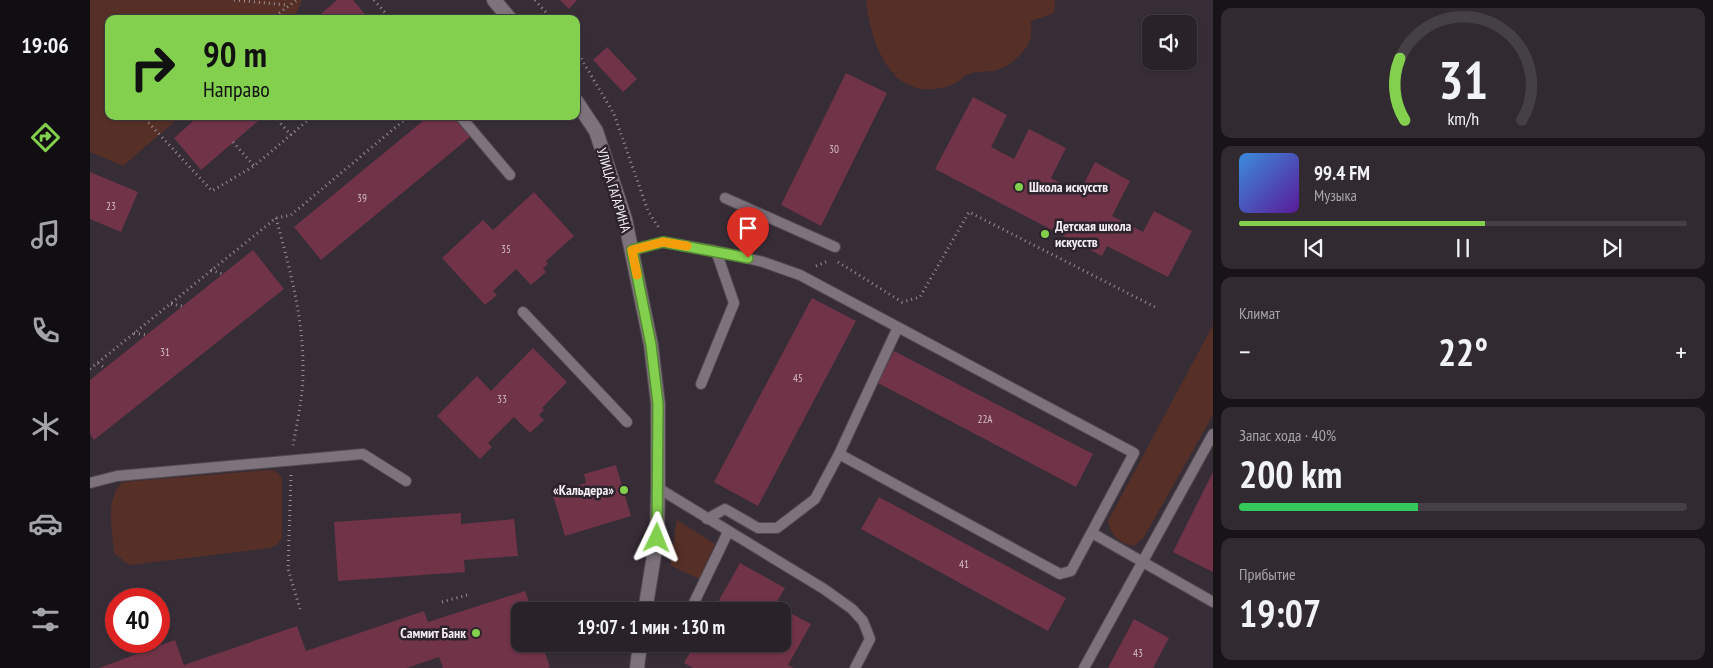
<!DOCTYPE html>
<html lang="ru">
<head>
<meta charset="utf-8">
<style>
  body { margin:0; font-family:"PT Sans Narrow",sans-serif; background:#312a31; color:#f1f3f6; height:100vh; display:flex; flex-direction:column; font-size:19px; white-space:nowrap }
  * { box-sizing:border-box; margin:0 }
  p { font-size:16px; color:#a5a4a8 }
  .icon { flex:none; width:28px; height:28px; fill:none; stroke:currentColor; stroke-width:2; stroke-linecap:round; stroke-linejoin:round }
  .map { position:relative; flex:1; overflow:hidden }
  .drawer { display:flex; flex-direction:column; gap:8px; padding:8px; background:#171317; width:500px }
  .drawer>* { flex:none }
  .hud { position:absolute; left:15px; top:15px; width:475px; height:105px; border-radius:10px; box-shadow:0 1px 4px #0004,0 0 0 1px #453f46; background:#83d04f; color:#111; overflow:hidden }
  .controls { position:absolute; left:1052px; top:15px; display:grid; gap:10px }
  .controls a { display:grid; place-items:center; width:55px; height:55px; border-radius:10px; background:#292229; box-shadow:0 1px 4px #0004,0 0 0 1px #453f46; font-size:25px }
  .speed { position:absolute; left:15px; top:588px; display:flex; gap:10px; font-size:25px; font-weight:700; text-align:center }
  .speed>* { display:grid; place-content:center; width:65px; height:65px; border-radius:50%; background:#292229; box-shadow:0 1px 4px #0004,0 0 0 1px #453f46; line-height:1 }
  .speed .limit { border:8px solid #d22; background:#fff; color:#111 }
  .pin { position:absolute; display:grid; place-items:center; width:42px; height:42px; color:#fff; margin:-51px -21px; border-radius:50% 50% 50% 0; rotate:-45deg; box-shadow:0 0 5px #0007 }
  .pin .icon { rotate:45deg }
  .me { position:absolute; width:55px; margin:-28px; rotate:2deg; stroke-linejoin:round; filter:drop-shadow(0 0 4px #0008) }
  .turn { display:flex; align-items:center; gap:18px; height:105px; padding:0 15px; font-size:22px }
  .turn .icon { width:65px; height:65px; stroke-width:2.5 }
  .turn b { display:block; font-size:35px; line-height:42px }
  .big { font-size:38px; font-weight:600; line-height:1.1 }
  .drawer .widget { flex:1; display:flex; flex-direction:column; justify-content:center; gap:8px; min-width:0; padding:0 18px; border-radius:10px; background:#312a31 }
  .drawer .dial { align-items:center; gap:0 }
  .dial svg { height:130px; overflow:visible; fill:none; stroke:#453f46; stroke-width:7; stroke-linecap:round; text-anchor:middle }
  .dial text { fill:#f1f3f6; stroke:none }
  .song { display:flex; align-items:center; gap:15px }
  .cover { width:60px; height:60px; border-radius:8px; background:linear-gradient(135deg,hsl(210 70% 55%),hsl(270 70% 35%)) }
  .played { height:5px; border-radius:2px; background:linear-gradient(90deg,#83d04f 55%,#453f46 55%) }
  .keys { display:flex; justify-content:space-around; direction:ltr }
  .heat { display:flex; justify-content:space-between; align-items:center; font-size:28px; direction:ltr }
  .charge { height:8px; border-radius:4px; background:linear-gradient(90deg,#34c759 40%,#453f46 0) }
  .trip { position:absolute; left:421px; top:602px; width:280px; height:50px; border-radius:10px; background:#292229; box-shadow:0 1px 4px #0004,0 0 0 1px #453f46; font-weight:600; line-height:50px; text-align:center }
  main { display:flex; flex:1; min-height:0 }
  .tabs { display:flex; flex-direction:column; width:90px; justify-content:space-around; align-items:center; background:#100e10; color:#a5a4a8 }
  .tabs .icon { width:35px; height:35px }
  .tabs .active { color:#83d04f }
  .tabs b { font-size:22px; color:#f1f3f6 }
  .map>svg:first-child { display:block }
  .green { fill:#563027 }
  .building { fill:#703347 }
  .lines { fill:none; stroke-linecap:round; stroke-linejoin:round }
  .service-casing { stroke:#524951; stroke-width:12 }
  .tertiary-casing { stroke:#524951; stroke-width:16 }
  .path { stroke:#978f97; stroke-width:3; stroke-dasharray:1 4; stroke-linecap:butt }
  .service { stroke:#7e727d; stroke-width:10 }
  .tertiary { stroke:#7e727d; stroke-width:14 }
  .route-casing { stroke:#558733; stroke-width:12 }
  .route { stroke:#83d04f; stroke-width:9 }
  .slow { stroke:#f59e0b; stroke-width:9 }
  .poi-dot { fill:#83d04f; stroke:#2d232c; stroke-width:2 }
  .labels { text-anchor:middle; stroke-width:5; stroke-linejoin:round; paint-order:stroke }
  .number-label { font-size:11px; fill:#d4bfc9 }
  .poi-label { font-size:14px; font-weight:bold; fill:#f5eef4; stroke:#2d232c; text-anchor:start }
  .street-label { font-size:14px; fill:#f5eef4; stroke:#2d232c }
</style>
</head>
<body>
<main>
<nav class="tabs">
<b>19:06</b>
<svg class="icon active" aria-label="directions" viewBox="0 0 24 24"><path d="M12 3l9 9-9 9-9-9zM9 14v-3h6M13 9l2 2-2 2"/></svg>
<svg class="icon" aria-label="music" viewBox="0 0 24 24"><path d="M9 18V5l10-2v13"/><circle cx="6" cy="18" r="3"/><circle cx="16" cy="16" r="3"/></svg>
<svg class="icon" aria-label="phone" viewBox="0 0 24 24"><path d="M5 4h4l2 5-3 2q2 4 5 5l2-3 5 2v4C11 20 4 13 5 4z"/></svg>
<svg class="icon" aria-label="climate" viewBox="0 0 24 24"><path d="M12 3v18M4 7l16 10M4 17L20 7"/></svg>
<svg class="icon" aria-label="car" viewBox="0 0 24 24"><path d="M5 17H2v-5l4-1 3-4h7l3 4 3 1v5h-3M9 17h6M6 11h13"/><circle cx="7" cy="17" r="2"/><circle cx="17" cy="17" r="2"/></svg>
<svg class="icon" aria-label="filters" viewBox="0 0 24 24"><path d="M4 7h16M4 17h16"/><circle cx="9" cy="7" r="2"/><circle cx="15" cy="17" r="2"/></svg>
</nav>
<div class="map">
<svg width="1123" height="668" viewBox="0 0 1123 668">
  <rect width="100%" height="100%" fill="#372d37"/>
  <path class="green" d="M0,0H212L204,19H19V116H91L33,166L0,152Z
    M776,0H965L964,13L941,21C941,26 942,34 940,40C937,50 920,66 910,69C900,73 886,70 876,75C872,77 869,82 864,84C804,108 781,47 776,0Z
    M1123,325V415L1054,537L1044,546C1029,543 1021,536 1018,521Z
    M177,470L185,471L192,478V537L188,544L181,548L39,565L24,553C23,531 14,498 33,482Z
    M587,520L625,544L609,579L580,565Z"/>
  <path class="building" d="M247,0H263L279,19H225Z
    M470,0H487L479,9Z
    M517,47L547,79L533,92L503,60Z
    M756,73L797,93L731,226L691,205Z
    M883,97L917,115L901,147L924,159L939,129L976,148L961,178L989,193L1005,162L1040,181L1022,216L1053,232L1064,211L1102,231L1078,277L1017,246L1012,256L845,169Z
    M109,116H174L111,170L84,138Z
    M339,116H363L380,137L231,260L204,227Z
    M0,172L48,192L31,232L0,219Z
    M444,192L484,236L456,261L458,264L453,268L456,272L441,285L426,269L403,291L407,295L395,305L352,258L393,220L403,230Z
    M163,250L194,289L4,440L0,434V380Z
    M722,298L766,321L668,506L624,482Z
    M443,348L477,382L452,408L454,410L449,415L454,420L440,433L424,417L398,443L402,447L390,459L347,416L387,376L401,391Z
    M804,351L1003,454L986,487L788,383Z
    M526,465L541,516L475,536L462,492L496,483L494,474Z
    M1123,472V572L1083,552Z
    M789,497L976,598L958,631L771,529Z
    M371,513V524L424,519L428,556L374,560L375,572L248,581L244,522Z
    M650,563L695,588L685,605L721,624L698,665L704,668H603L594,663L605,644H692V611H623Z
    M435,591L442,611H430V644H452L460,667L457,668H353L349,657L317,668H9L85,640L94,665L207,626L216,651L334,611L338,622Z
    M1044,619L1079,638L1063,668H1018Z"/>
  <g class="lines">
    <g class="service-casing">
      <path id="service" d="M370,116L420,175
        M635,198L745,247
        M542,250L573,242L626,251L673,262L710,275L1044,453L981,571L970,574L749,454L808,327
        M433,312L537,422
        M611,384L644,303L626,251
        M0,483L27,476L273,454L316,481
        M568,488L734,589L762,609L773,621L780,639L765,668
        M617,519L635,509L668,528H687L725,499L749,454
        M1002,533L1123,602
        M600,611L638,532
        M994,668L1123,434"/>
    </g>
    <g class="tertiary-casing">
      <path id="tertiary" d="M404,0L420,19
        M486,101L506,131L535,219L561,345L568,404V488L567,537L555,611
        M547,668L550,644"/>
    </g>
    <path class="path" d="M144,0L197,5
      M284,0L301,19
      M445,0L462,19
      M181,19L207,0
      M486,50L524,114L558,211L569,228
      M63,116L57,121L122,191L164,166L223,116
      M184,116L201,135
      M143,142L164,166
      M186,218C200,269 214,320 213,373C213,397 207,422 203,446
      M748,262L812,302L830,297L879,212L1065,307
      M726,266L738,261
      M121,270L133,274
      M81,304L92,306
      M44,333L56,335
      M8,363L15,368
      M0,369L186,218L201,215L319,116
      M201,475L198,569L210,609
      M352,602L377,595"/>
    <use href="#service" class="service"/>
    <use href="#tertiary" class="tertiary"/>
  </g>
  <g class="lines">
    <g class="route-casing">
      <path id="route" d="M567,538L568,404L561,345L542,250L573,242L658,258"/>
    </g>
    <use href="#route" class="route"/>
    <path class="slow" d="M547,275L542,250L573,242L597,246"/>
  </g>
  <g class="poi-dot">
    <circle cx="929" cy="187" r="5"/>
    <circle cx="955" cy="234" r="5"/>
    <circle cx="534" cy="490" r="5"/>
    <circle cx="386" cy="633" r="5"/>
  </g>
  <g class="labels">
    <g class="number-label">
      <text x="744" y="153">30</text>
      <text x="272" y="202">39</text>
      <text x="21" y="210">23</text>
      <text x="416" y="253">35</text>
      <text x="75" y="356">31</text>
      <text x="708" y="382">45</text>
      <text x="412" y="403">33</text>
      <text x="895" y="423">22А</text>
      <text x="874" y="568">41</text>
      <text x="1048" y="657">43</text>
    </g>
    <g class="poi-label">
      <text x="939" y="192">Школа искусств</text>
      <text x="965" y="231">Детская школа<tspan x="965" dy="16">искусств</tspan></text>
      <text x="524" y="495" text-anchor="end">«Кальдера»</text>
      <text x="376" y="638" text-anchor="end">Саммит Банк</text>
    </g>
    <g class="street-label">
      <text transform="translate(524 190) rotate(73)" y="5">УЛИЦА ГАГАРИНА</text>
    </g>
  </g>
</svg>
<div class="controls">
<a><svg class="icon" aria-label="sound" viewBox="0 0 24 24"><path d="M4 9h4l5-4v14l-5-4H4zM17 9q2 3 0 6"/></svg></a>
</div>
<div class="speed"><div class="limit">40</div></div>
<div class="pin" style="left:658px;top:258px;background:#d93025"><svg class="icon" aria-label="arrive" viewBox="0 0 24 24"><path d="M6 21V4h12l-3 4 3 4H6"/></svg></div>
<svg class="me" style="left:567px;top:538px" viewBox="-20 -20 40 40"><path d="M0-17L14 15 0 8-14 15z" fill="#83d04f" stroke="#fff" stroke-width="4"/></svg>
<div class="trip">19:07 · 1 мин · 130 m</div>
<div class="hud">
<div class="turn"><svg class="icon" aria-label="right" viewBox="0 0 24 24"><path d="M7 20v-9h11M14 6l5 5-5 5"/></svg><div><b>90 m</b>Направо</div></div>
</div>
</div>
<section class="drawer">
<div class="widget dial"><svg viewBox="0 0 100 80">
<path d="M14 69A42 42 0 1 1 86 69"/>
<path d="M14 69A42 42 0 0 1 11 31" stroke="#83d04f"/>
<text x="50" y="56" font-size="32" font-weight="700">31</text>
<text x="50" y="72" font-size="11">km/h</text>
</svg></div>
<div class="widget">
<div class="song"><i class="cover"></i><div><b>99.4 FM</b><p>Музыка</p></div></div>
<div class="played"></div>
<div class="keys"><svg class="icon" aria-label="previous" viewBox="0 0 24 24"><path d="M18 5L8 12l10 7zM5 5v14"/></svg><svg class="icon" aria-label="pause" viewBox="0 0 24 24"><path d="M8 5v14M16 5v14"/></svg><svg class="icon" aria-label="next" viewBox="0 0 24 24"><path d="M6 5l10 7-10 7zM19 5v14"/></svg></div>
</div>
<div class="widget"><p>Климат</p>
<div class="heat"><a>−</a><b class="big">22°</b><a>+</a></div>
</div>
<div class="widget"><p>Запас хода · 40%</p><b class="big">200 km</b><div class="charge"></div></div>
<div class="widget"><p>Прибытие</p><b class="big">19:07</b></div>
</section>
</main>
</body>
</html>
